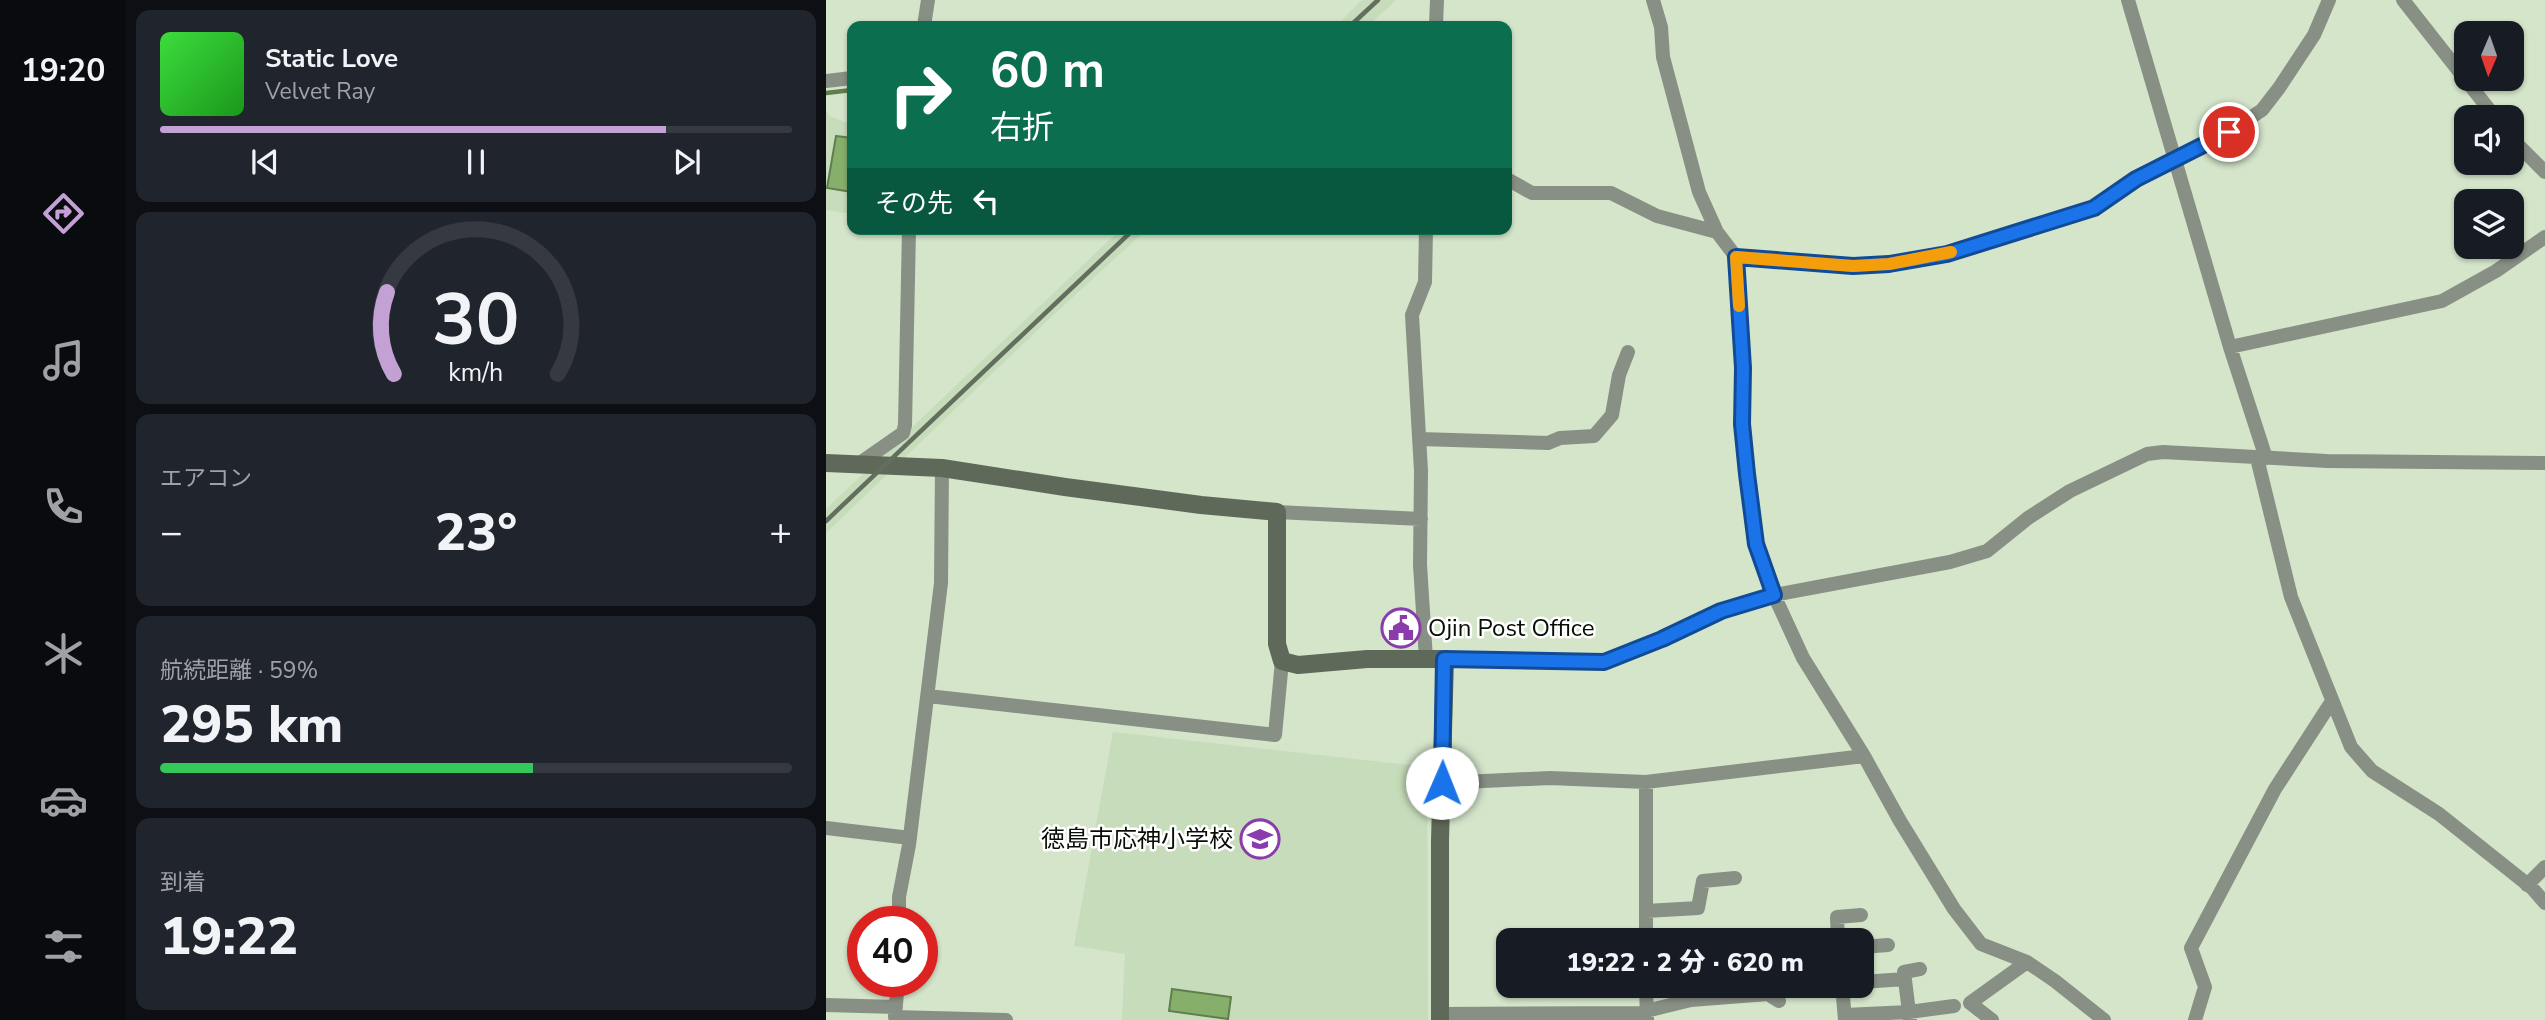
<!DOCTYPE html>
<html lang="ja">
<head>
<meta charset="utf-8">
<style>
  body { margin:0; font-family:"Nunito Sans","Noto Sans JP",sans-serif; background:#20242c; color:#f1f3f6; height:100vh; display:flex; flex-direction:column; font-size:26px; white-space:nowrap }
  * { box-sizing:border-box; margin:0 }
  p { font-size:23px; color:#9ea1a6 }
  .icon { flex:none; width:38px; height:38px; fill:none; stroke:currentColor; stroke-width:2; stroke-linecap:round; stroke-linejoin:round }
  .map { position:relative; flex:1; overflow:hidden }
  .drawer { display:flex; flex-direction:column; gap:10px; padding:10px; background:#0d0f14; width:700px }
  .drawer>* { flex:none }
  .guide { position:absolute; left:21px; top:21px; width:665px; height:214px; border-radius:14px; box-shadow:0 2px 5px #0004; background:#0b6e4f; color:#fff; overflow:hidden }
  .needle { width:46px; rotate:182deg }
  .fabs { position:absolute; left:1628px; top:21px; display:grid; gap:14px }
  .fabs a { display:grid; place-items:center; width:70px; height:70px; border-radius:14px; background:#171b24; box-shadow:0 2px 5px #0004; font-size:35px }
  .speed { position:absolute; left:21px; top:906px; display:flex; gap:14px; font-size:35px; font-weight:700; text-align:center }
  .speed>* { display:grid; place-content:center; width:91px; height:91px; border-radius:50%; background:#171b24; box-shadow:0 2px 5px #0004; line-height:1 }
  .speed .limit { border:10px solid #d22; background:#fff; color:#111 }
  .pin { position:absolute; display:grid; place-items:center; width:60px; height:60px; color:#fff; margin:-30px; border:4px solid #fff; border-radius:50%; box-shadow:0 2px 7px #0007 }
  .me { position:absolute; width:77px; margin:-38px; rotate:1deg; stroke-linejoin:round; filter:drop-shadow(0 0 5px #0008) }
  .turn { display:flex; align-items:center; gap:24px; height:147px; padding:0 28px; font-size:32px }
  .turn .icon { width:91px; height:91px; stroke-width:2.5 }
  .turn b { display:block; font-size:49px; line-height:60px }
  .then { display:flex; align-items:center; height:66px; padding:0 28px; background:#0003; gap:14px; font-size:26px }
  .big { font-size:52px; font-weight:800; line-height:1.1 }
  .drawer .card { flex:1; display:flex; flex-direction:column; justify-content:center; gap:10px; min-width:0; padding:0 24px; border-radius:14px; background:#20242c }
  .drawer .dial { align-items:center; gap:0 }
  .dial svg { height:182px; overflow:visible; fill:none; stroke:#363941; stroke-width:7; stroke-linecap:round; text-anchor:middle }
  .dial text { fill:#f1f3f6; stroke:none }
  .song { display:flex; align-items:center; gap:21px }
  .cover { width:84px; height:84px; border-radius:10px; background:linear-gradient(135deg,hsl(120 70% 55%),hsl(120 70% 35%)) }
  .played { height:7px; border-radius:4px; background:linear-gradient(90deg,#c3a1d5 80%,#363941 80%) }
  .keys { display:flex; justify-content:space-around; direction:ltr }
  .heat { display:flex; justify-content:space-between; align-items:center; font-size:38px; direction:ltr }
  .charge { height:10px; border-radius:5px; background:linear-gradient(90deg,#34c759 59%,#363941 0) }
  .trip { position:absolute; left:670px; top:928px; width:378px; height:70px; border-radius:14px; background:#171b24; box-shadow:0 2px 5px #0004; font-weight:800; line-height:70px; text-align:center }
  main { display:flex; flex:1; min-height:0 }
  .dock { display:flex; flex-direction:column; width:126px; justify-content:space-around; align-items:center; background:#090b0e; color:#9ea1a6 }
  .dock .icon { width:49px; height:49px }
  .dock .selected { color:#c3a1d5 }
  .dock b { font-size:32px; color:#f1f3f6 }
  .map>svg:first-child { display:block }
  .built { fill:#c6dcba }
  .water { fill:#86af6c; stroke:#607e4d; stroke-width:2 }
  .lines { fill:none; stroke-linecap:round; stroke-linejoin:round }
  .stream { stroke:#607e4d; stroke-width:4.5 }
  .street { stroke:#888f84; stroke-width:14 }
  .secondary { stroke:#5f6959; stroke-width:18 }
  .rail { stroke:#646e5e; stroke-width:4.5 }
  .route-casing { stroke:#114b97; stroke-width:18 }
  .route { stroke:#1a73e8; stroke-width:12 }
  .slow { stroke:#f59e0b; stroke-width:12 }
  .labels { text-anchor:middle; stroke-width:5; stroke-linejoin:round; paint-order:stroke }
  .poi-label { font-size:24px; fill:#080d05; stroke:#fff; text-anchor:start }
</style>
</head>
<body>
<main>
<nav class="dock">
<b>19:20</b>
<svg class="icon selected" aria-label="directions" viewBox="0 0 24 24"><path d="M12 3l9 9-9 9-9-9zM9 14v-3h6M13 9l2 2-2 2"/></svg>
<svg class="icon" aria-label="music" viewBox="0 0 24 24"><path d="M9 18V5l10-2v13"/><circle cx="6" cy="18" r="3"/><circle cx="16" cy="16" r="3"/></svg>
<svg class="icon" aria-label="phone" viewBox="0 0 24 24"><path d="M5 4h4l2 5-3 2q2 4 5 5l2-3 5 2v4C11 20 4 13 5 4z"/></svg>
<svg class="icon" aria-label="climate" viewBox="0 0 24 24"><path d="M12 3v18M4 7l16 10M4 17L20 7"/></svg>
<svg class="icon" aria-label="car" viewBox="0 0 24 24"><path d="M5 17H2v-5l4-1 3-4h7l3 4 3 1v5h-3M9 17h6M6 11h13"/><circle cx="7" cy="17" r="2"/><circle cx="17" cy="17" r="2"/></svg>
<svg class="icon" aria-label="filters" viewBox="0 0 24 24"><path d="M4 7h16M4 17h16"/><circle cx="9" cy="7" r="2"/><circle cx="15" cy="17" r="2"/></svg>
</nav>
<section class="drawer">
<div class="card">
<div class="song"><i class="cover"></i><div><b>Static Love</b><p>Velvet Ray</p></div></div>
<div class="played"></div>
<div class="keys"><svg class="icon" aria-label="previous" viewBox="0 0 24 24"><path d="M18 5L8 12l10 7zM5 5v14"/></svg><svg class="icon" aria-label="pause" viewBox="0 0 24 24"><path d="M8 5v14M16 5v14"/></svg><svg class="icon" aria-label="next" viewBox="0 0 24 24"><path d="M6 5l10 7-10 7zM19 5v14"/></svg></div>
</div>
<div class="card dial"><svg viewBox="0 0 100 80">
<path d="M14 69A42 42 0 1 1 86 69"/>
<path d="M14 69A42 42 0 0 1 11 33" stroke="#c3a1d5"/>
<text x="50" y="56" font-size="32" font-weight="700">30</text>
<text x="50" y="72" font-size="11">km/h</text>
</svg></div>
<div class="card"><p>エアコン</p>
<div class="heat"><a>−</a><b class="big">23°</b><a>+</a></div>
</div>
<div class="card"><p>航続距離 · 59%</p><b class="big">295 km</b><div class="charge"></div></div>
<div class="card"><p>到着</p><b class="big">19:22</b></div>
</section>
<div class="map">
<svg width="1719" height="1020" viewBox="0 0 1719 1020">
  <rect width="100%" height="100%" fill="#d4e5ca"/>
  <path class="built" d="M536,0H570L542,26H510Z
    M0,110L4,116L26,125V214L0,210Z
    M295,229H321L223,319L0,533V509Z
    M287,732L601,767L602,1020H296L299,954L248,946Z"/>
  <path class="water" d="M10,136L26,138V192L1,188Z
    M346,989L405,997L402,1019L343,1011Z"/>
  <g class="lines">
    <path class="stream" d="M0,93L26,90"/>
    <path class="street" d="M827,0L835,27L837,57L873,192L891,232L910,257L917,367L916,424L921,474L930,544L948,595L977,658L1038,756L1074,821L1128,909L1155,944L1201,962L1229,981L1278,1020
      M1302,0L1404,347L1440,458
      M1577,0L1669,117
      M98,26L102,0
      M610,26L611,0
      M0,81L26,78
      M1685,138L1719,172
      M681,179L706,193H785L831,216L891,232
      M600,229L599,282L586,315L595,471L594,565L600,659
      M910,257L1027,266L1063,264L1121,254L1268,208L1310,179L1403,132L1436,110L1453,88L1488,35L1503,0
      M1404,347L1616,301L1670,271L1719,237
      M594,439L722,443L734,438L768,436L786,415L793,375L802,352
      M1431,458L1465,597L1525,747L1546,771L1613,814L1706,888L1719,903
      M34,463L77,433L79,425L83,229
      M451,512L595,519
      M619,659L778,662L836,639L895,611L948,595L1124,562L1161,551L1202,518L1244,491L1321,454L1337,452L1501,461L1719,463
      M102,696L449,735L456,661
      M820,782V940
      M616,783L724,778L820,782L1038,756
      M0,828L84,838
      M1701,885L1719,867
      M820,911L872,908L877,881L909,878
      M73,922V897L83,845L115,583L116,468
      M1012,940L1011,917L1035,915
      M1036,947L1062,945
      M1036,982L1079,979
      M820,985L821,1019
      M1016,985L1019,1020
      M0,1005L70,1007
      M820,1011L865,1000L942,994L953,1001
      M614,1014L820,1013
      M69,1015L72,982
      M1019,1015L1083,1012L1128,1006
      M69,1017L180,1020
      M1084,1020L1078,972L1094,969
      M1166,1020L1144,1003L1201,962
      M1369,1020L1379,987L1365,948L1449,789L1506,701"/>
    <path class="secondary" d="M0,463L116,468L239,487L375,505L451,512V644L456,661L472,665L541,659H619L614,841V1020"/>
    <path class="rail" d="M524,26L552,0
      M0,521L308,229"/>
  </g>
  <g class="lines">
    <g class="route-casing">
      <path id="route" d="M616,783L618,659L778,662L836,639L895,611L948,595L930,544L921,474L916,424L917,368L910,257L1027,266L1063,264L1121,254L1268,208L1310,179L1403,132"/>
    </g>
    <use href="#route" class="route"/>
    <path class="slow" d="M913,306L910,257L1027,266L1063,264L1125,252"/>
  </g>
  <defs>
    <g id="civic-ring" transform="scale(2.0125)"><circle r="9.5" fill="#fff" stroke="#8a3cac" stroke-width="1.5"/><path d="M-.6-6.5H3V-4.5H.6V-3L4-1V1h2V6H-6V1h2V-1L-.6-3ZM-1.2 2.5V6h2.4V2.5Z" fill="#8a3cac"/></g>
    <g id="school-ring" transform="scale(2.0125)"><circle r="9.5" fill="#fff" stroke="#8a3cac" stroke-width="1.5"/><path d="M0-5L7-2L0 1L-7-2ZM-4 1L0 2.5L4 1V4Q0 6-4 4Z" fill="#8a3cac"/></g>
  </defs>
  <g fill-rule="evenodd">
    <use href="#civic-ring" x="575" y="628"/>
    <use href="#school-ring" x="434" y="839"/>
  </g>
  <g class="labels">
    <g class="poi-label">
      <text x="602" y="636">Ojin Post Office</text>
      <text x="407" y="847" text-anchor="end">徳島市応神小学校</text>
    </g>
  </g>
</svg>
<div class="fabs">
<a><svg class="needle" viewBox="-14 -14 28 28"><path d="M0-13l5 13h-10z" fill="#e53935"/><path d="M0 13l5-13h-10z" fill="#9ea1a6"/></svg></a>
<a><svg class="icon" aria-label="sound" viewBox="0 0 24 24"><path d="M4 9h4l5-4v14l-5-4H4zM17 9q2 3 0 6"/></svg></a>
<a><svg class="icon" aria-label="layers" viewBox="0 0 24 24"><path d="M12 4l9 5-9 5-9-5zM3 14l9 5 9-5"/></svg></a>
</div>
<div class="speed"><div class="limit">40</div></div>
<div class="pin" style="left:1403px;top:132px;background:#d93025"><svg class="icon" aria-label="arrive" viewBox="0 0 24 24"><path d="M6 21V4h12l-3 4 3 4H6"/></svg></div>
<svg class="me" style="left:616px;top:783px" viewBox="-20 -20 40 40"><circle r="19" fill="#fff"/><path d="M0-13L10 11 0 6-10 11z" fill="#1a73e8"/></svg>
<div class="trip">19:22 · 2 分 · 620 m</div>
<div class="guide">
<div class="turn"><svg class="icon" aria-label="right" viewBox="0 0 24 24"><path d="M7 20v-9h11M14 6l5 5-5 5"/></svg><div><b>60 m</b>右折</div></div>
<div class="then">その先<svg class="icon" aria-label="left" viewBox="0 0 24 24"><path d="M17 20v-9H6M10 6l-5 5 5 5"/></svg></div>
</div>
</div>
</main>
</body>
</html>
